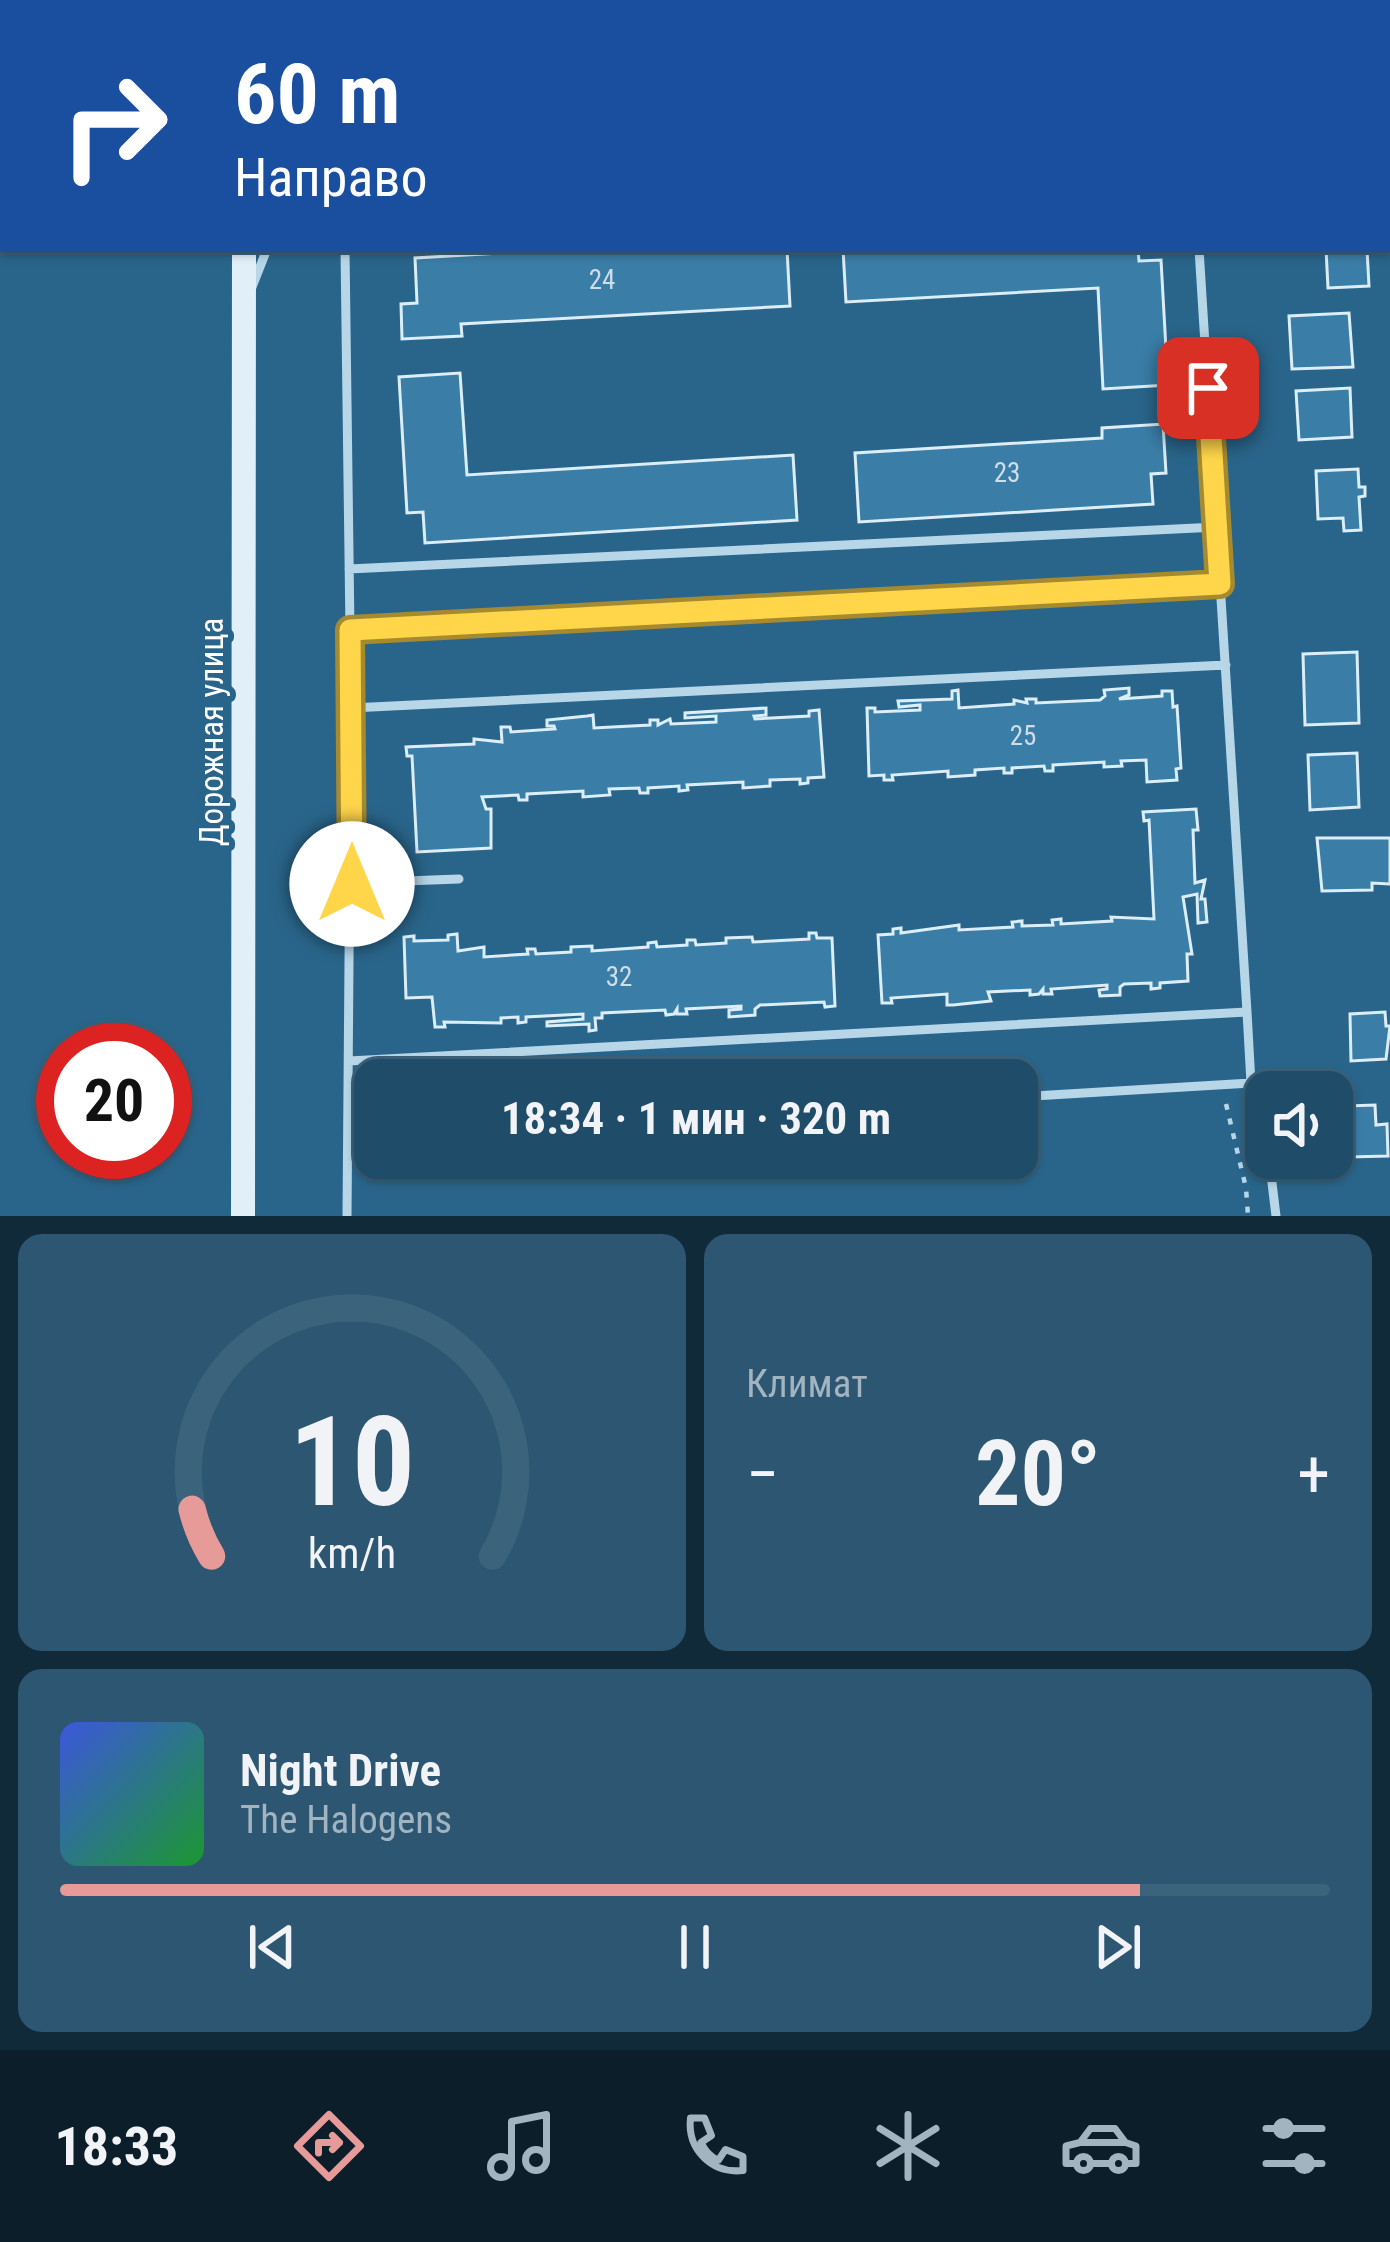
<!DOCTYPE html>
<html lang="ru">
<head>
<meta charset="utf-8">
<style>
  body { margin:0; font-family:"Roboto Condensed",sans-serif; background:#2c5671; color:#f1f3f6; height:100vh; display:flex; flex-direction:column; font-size:45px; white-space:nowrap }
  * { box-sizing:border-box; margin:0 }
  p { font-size:39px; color:#a1b4c0 }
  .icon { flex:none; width:66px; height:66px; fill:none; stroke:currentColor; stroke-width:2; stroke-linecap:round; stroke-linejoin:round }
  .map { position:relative; height:1216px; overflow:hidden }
  .sheet { display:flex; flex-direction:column; gap:18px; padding:18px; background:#112a39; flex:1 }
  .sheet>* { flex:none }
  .top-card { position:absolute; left:0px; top:0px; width:1392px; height:252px; box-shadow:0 3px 9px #0004,0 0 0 3px #3c637c; background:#1a4fa0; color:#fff; overflow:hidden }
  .buttons { position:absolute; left:1245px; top:1071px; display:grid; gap:24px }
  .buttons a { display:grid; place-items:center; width:108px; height:108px; border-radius:24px; background:#1f4c68; box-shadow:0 3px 9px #0004,0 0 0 3px #3c637c; font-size:60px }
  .speed { position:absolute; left:36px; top:1023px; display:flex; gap:24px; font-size:60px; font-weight:700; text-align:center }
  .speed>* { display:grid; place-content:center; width:156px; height:156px; border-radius:50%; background:#1f4c68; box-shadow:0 3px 9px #0004,0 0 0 3px #3c637c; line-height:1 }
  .speed .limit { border:18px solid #d22; background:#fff; color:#111 }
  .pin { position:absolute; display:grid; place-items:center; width:102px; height:102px; color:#fff; margin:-51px; border-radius:24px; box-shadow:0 6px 18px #0006 }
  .me { position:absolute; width:132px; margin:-66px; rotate:0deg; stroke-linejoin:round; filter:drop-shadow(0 0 9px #0008) }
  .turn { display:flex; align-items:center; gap:42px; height:252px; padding:0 36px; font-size:54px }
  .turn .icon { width:156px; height:156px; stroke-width:2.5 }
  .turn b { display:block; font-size:84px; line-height:102px }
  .big { font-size:90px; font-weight:700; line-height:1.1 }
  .sheet .widget { flex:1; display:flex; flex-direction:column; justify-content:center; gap:18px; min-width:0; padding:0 42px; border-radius:24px; background:#2c5671 }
  .sheet .dial { align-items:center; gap:0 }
  .dial svg { height:312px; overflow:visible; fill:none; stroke:#3c637c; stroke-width:7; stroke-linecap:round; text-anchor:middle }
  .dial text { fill:#f1f3f6; stroke:none }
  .song { display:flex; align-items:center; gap:36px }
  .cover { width:144px; height:144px; border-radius:18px; background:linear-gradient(135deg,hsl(230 70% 55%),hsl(130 70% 35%)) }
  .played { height:12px; border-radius:6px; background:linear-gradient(90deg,#e69b98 85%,#3c637c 85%) }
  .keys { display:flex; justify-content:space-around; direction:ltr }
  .heat { display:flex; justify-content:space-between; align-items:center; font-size:66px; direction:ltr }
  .sheet .tiles { flex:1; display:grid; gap:18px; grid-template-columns:1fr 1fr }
  .widget:last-child { grid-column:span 2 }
  .trip { position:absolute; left:354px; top:1059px; width:684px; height:120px; border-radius:24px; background:#1f4c68; box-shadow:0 3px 9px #0004,0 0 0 3px #3c637c; font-weight:700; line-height:120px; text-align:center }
  .menu { display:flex; height:192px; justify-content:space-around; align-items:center; background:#0c1e2a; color:#a1b4c0 }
  .menu .icon { width:84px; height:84px }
  .menu .active { color:#e69b98 }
  .menu b { font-size:54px; color:#f1f3f6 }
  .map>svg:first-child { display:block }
  .building { fill:#3a7da6; stroke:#dbedf7; stroke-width:3 }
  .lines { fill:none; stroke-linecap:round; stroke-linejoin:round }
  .path { stroke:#b7d7e9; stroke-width:4.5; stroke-dasharray:6 9; stroke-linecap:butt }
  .service { stroke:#b7d7e9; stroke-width:9 }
  .minor { stroke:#b7d7e9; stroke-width:12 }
  .secondary { stroke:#e1eff8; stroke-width:24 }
  .route-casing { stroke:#a68a30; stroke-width:30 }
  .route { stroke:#ffd54a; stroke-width:21 }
  .labels { text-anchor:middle; stroke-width:12; stroke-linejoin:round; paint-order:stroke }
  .number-label { font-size:27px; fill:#cedee9 }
  .street-label { font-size:33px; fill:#fff; stroke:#29658a }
</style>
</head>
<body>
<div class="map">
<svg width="1390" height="1216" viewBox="0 0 1390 1216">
  <rect width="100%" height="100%" fill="#29658a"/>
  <path class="building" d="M571,249H787L790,306L461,324L462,336L402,339L401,304L417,303L415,258Z
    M843,249H1138L1139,261L1161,260L1168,385L1103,389L1098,288L846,302Z
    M1326,249H1367L1369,286L1328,288Z
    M1349,313L1353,367L1292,369L1289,316Z
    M460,373L467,475L793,455L797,520L425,543L423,512L407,513L399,377Z
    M1350,388L1352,437L1299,440L1296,391Z
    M1163,424L1166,473L1151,474L1153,504L859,522L855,453L1102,438V428Z
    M1358,469L1359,487H1365V496L1359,497L1361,530L1344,531L1343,518L1318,519L1316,471Z
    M1357,652L1359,723L1305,725L1303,654Z
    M1129,688V695L1119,699L1162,696V691H1172L1173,707L1177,706L1181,768L1176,769L1177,780L1147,782L1146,760L1121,761L1122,766L1104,767V762L1053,765V771H1045L1044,766L1012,768V773H1004V768L975,770V775L948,777V771L892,775L893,780H884V775L869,776L867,708H875V712L920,710V705L899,707L898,701L952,699V691L958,690L959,708L1014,704V700L1027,703L1026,699H1036V703L1100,700L1105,696L1104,690Z
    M766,708V715L754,716L755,719L809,716V711L819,710L824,777L808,778V783L800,784V779L770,780V786L743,788V782L687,785L688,790L679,791V786L648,788V793H640L639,788L609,789L610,795L583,797V791L527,794V800H519L518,795L482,797L486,809H491V848L417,852L412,756H407L406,747L474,744V739L502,742L501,727H510L511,732L555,729L554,726H547V720L587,716L593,715L594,728L650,725V720H658V725L670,719L671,724L716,722V716L685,718V713Z
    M1357,753L1359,807L1310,810L1308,755Z
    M1196,809L1198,830H1193L1195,883L1205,880L1201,899H1205L1207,922L1198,923L1197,894L1183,897L1192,954H1187L1188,981L1160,983V988L1151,989V983L1124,984L1120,987V995L1100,996L1099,990L1107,989V985L1051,989L1052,994H1043V989L1039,994L1030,995V990L988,992L991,1001L953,1005H947V994L891,998L892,1003H882L878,935L893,934V929L901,928V933L959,925V930L1013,927L1012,922L1022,921V926L1053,925L1052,920L1061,919V924L1112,921L1111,917L1154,919L1149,820L1144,821L1143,812Z
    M1317,838H1390V884L1372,883V890L1322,891Z
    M809,933H816L817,938H832L835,1006L825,1007L824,1002L760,1005L755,1009V1015L729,1017V1010L741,1009V1006L686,1009L687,1014H677V1009L674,1014L666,1015L665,1010L602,1013V1018H595L596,1030L589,1031V1024L547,1026V1022L583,1019V1014L526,1017V1022L518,1023V1017L501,1018V1023L444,1022L445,1027H435L432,997L406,998L404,937L414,936V941L448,940V935L457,934L458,951L484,947V957L528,954L527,949H535L536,954L571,952V947L592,946V951L648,947V943L656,942L657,947L687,945V940H695L696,945L726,943V938L752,937L753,942L809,939Z
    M1385,1012L1386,1026H1390L1386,1059L1351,1061L1350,1014Z
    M1375,1105L1376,1125L1387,1124L1388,1156L1349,1157L1347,1106Z"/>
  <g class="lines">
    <path class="path" d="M1226,1104L1246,1188L1248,1216"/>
    <path class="service" d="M1183,0V3
      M345,3V0
      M345,249L351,708L347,1216
      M252,287L267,249
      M349,569L1217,527
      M350,630L1220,584
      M351,708L1226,665
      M351,883L459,879
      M349,1061L1247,1012L1199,249
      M1251,1083L1266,1145
      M1017,1097L1251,1083L1247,1012
      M348,1112L364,1131L375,1135
      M1269,1158L1276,1216"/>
    <path class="minor" d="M1384,0V3
      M1389,132L1390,157"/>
    <path class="secondary" d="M244,3V0
      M243,1216L244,249"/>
  </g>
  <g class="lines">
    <g class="route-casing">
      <path id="route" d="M352,884L350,630L1220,584L1208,388"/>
    </g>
    <use href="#route" class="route"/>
  </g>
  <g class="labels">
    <g class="number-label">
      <text x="602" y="289">24</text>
      <text x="1007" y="482">23</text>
      <text x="1023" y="745">25</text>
      <text x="619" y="986">32</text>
    </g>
    <g class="street-label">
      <text transform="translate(211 732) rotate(-90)" y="12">Дорожная улица</text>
    </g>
  </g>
</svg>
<div class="buttons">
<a><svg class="icon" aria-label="sound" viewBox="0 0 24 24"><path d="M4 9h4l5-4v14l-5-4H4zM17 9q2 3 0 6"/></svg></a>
</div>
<div class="speed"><div class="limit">20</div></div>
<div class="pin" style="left:1208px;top:388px;background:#d93025"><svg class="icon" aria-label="arrive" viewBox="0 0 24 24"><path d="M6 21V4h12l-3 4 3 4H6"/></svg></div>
<svg class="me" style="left:352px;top:884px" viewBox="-20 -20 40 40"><circle r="19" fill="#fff"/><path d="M0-13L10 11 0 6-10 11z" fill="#ffd54a"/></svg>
<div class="trip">18:34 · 1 мин · 320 m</div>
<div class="top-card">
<div class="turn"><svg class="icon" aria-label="right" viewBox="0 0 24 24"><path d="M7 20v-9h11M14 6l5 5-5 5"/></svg><div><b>60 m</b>Направо</div></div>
</div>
</div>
<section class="sheet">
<div class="tiles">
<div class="widget dial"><svg viewBox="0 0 100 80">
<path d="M14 69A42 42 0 1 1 86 69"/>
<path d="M14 69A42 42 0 0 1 9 57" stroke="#e69b98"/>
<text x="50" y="56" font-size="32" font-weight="700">10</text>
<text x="50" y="72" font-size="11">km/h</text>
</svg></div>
<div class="widget"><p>Климат</p>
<div class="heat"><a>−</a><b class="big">20°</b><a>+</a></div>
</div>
<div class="widget">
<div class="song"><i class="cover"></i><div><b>Night Drive</b><p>The Halogens</p></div></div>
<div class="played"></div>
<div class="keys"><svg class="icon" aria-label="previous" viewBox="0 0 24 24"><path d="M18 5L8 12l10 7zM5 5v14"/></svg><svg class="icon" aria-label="pause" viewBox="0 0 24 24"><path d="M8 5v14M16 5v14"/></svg><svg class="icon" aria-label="next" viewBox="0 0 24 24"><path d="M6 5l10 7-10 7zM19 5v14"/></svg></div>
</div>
</div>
</section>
<nav class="menu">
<b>18:33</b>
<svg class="icon active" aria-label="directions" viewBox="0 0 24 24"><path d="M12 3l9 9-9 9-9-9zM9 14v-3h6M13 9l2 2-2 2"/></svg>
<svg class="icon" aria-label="music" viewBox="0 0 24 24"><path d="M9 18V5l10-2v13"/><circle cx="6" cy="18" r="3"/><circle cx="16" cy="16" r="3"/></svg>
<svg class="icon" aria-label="phone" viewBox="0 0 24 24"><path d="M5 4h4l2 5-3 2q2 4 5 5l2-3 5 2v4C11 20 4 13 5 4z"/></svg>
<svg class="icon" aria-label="climate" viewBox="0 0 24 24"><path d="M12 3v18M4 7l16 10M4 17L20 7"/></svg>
<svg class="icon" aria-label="car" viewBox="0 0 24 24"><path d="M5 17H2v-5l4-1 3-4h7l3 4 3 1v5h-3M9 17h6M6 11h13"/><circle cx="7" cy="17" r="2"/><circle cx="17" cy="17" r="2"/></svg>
<svg class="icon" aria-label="filters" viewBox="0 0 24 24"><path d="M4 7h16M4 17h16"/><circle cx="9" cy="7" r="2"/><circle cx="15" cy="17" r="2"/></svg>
</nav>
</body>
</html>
